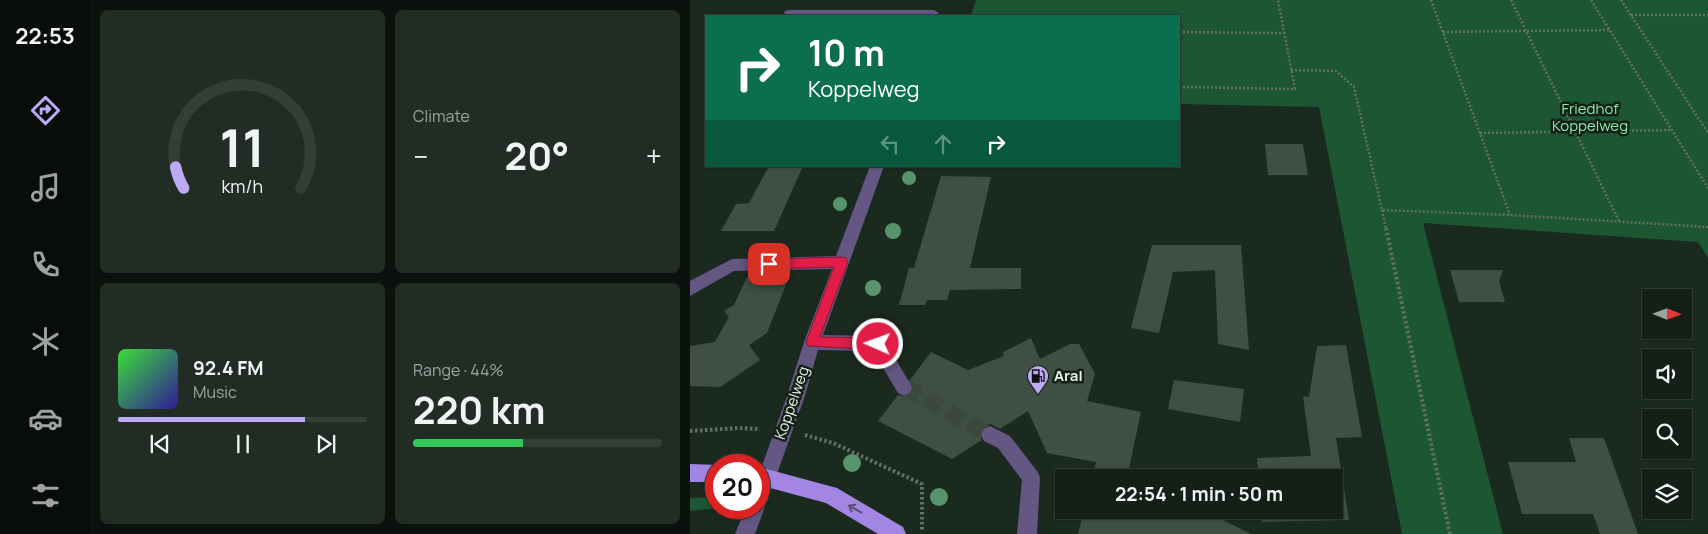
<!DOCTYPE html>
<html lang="en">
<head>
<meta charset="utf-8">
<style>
  body { margin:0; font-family:Manrope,sans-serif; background:#212d24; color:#f1f3f6; height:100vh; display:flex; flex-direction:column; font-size:19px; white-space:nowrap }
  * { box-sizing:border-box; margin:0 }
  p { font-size:16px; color:#9da3a1 }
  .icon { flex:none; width:28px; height:28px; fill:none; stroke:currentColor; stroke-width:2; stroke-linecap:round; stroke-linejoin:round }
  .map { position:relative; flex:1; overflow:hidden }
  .side { display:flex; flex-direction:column; gap:10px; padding:10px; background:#0b120d; width:600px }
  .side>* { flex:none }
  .banner { position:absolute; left:15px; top:15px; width:475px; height:152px; border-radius:0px; box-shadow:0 1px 4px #0004,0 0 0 1px #333e36; background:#0b6e4f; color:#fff; overflow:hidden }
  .needle { width:32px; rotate:91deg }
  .tools { position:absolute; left:952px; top:289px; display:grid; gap:10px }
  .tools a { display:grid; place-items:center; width:50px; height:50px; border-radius:0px; background:#142017; box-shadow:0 1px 4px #0004,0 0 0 1px #333e36; font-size:25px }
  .speed { position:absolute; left:15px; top:454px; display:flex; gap:10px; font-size:25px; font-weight:700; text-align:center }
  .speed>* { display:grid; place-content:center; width:65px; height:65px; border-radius:50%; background:#142017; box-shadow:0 1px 4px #0004,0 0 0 1px #333e36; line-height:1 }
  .speed .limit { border:8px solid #d22; background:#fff; color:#111 }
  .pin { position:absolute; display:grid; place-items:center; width:42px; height:42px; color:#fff; margin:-21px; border-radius:10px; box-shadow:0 2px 8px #0006 }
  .me { position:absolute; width:55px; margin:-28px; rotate:272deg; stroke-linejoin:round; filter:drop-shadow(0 0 4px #0008) }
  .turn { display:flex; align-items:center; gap:18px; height:105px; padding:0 20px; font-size:22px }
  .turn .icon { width:65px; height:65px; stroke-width:2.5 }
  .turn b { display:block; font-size:35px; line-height:42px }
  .lanes { display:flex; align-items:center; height:48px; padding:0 20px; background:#0003; justify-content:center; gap:25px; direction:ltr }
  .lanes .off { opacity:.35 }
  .big { font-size:38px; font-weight:700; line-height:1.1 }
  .side .tile { flex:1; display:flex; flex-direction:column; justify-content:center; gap:8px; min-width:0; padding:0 18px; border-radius:8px; background:#212d24 }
  .side .dial { align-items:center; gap:0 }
  .dial svg { height:130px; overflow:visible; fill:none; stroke:#333e36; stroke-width:7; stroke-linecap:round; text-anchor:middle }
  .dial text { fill:#f1f3f6; stroke:none }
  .song { display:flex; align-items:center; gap:15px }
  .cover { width:60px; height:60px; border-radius:8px; background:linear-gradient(135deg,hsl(120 70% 55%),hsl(250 70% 35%)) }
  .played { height:5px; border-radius:2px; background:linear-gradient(90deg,#bea9f4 75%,#333e36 75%) }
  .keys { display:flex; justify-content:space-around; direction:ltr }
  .heat { display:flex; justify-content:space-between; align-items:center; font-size:28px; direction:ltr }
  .charge { height:8px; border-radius:4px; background:linear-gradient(90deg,#34c759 44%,#333e36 0) }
  .side .tiles { flex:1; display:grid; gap:10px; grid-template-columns:repeat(2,1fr) }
  .trip { position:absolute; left:365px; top:469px; width:288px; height:50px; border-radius:0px; background:#142017; box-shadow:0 1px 4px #0004,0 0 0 1px #333e36; font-weight:700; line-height:50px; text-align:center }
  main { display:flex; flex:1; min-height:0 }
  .tabs { display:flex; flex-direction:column; width:90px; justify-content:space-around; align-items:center; background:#080d09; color:#9da3a1 }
  .tabs .icon { width:35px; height:35px }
  .tabs .current { color:#bea9f4 }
  .tabs b { font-size:22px; color:#f1f3f6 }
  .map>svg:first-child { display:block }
  .green { fill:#1c5633 }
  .building { fill:#3f4f44 }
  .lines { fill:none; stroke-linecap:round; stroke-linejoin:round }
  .minor-tunnel { stroke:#3a483d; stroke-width:17; stroke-dasharray:17 8; stroke-linecap:butt }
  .path-far1 { stroke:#637066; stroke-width:2.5; stroke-dasharray:2 2; stroke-linecap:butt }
  .path { stroke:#637066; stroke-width:4; stroke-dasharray:2.5 2.5; stroke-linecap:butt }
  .minor { fill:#645784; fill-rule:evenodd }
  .major { fill:#a386e3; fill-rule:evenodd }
  .tree { fill:#58946b }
  .oneway { stroke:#534e72 }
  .route { fill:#e11d48; stroke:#92132f }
  .labels { text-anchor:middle; stroke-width:5; stroke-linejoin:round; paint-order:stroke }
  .park-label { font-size:15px; fill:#89eaa9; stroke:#122016 }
  .poi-label { font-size:15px; font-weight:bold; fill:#e7f1ea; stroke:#122016; text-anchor:start }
  .street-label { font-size:15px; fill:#e7f1ea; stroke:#122016 }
</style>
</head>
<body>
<main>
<nav class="tabs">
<b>22:53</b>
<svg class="icon current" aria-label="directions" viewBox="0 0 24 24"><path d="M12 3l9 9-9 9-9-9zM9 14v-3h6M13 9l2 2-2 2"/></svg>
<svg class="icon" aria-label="music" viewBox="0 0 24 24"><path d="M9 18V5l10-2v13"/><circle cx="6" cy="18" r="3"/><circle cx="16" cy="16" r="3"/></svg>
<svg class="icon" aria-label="phone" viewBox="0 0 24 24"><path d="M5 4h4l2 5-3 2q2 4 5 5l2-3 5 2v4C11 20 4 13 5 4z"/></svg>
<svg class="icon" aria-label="climate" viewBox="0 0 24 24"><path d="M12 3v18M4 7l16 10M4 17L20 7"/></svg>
<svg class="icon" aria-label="car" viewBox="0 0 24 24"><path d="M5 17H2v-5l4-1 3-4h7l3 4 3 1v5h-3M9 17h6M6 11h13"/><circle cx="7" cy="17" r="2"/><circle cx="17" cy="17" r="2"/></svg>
<svg class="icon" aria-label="filters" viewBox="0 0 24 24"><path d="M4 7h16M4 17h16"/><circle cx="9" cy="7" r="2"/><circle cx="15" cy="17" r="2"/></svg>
</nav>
<section class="side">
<div class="tiles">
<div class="tile dial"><svg viewBox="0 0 100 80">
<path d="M14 69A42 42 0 1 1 86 69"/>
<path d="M14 69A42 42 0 0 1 9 56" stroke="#bea9f4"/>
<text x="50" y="56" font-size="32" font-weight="700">11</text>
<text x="50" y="72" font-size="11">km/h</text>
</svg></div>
<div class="tile"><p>Climate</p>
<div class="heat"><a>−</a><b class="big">20°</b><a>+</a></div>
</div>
<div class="tile">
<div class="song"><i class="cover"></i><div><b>92.4 FM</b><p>Music</p></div></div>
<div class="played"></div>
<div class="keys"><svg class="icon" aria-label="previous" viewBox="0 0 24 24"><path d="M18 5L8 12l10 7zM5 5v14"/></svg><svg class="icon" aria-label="pause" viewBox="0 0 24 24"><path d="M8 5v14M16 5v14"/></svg><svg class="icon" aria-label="next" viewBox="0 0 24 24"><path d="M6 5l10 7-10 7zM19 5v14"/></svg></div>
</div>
<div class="tile"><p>Range · 44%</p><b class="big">220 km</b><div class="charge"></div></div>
</div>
</section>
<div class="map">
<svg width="1018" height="534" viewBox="0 0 1018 534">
  <rect width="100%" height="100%" fill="#1b2a1f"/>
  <path class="green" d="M286,0H1018V258L1008,242L733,223L813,534H712L629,107L489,104V16H281Z
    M26,497V508H28L0,511V498Z"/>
  <path class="building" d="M575,144H613L618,175H578Z
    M79,166H113L84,231H31L46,204L59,203Z
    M251,176L301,177L280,268H331V289L260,290L257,300H237L235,305H209L219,268H224Z
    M462,245H551L559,350L528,344L525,270L483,272L469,333L441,328Z
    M760,270H813L809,281L815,302H769Z
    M57,277H99L77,333L59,345L70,360L30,387L0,386V346L25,342L39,317L34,311L44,305Z
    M341,338L350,359L380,344H389L405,374L397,401L451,412L438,473L447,478H402L406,462L357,453L338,411L310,429L301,424L293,427L289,434L292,440L262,459L188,421L208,395L215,397L222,394L224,386L220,380L241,352L278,370L314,356L313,352Z
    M656,345L672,437L646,438L659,520L572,522L571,510H644V478H569L567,458L621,456L613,396L619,397L627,346Z
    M484,380L554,389L550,422L478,409Z
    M879,438H914L948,534H910L903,514H832L818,462H886Z
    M394,510H513L561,534H388Z"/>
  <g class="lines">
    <path class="minor-tunnel" d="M214,387L300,435"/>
    <path class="path-far1" d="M741,0L820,215
      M821,0L929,221
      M901,0L1018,188
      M931,0L1018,133
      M941,15H1018
      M489,32L595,33
      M753,32L919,30
      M601,70L646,71L664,87L692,210L820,215L1018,227
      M489,87L605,89L588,0
      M790,133L981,130
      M692,210L696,229"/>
    <path class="path" d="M696,228L760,534
      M0,431L49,428L70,429
      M115,435L143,443L232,484V531"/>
    <path class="minor" d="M99,10H244L249,13L245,16L95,15L94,13L95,11Z
      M180,166H194L133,335L188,336L194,339L222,387L220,393L214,395L208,393L183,351L128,350L114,399L65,534H45L56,508H69V474L96,399L114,342L142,269L44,271L0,296V281L42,259L146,256Z
      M300,426L320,436L347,471L350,477L347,534H327L332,480L308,448L294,441L291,435L294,429Z"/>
    <path class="major" d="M0,464L29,465H26V482H0Z
      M69,467L147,488L213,527L216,534H188L136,503L69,485Z"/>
  </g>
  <g class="tree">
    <circle cx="219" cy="178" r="7"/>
    <circle cx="150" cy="204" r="7"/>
    <circle cx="203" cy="231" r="8"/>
    <circle cx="183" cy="288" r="8"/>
    <circle cx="162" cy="463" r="9"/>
    <circle cx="249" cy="497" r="9"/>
  </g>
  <defs><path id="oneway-shaft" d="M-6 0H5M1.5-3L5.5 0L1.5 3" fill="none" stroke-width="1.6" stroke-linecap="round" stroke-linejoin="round" transform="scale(1.25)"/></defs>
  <use class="oneway" href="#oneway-shaft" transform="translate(165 509) rotate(-151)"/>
  <path class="route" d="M152,257L156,258L158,262L130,337L188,338L192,340L194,344L192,348L188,350L118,346L116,342L144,267L79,269L75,267L73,264L75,260L79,259Z"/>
  <defs>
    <g id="fuel-pin" transform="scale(1.125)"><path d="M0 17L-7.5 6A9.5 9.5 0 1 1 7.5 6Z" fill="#bea9f4" stroke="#122016"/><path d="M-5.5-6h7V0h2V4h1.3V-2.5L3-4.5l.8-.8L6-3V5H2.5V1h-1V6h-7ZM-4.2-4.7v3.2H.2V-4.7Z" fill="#111"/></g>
  </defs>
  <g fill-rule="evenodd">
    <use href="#fuel-pin" x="348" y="376"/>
  </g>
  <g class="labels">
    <g class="park-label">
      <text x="900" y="114">Friedhof<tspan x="900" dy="17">Koppelweg</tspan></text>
    </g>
    <g class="poi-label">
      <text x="364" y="381">Aral</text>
    </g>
    <g class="street-label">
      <text transform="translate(102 403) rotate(-71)" y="5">Koppelweg</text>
    </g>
  </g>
</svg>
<div class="tools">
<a><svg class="needle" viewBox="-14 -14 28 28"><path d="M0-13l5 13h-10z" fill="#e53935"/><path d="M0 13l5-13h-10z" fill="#9da3a1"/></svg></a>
<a><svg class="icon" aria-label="sound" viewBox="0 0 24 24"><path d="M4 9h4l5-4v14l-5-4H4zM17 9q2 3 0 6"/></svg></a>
<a><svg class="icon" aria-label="search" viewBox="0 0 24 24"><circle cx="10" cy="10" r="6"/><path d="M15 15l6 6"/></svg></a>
<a><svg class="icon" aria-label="layers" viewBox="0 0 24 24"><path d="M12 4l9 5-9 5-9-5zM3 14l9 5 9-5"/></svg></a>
</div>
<div class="speed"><div class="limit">20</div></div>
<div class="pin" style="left:79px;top:264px;background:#d93025"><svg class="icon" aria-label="arrive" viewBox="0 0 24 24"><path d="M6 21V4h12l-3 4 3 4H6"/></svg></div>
<svg class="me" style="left:188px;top:344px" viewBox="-20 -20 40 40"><circle r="17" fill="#e11d48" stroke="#fff" stroke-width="3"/><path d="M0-11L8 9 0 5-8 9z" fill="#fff"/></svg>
<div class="trip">22:54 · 1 min · 50 m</div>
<div class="banner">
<div class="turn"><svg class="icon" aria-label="right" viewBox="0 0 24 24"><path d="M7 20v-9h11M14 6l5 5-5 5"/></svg><div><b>10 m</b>Koppelweg</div></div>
<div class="lanes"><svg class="icon off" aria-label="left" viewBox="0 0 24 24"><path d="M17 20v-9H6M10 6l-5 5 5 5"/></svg><svg class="icon off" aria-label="ahead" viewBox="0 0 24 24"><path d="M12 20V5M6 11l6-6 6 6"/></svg><svg class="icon" aria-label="right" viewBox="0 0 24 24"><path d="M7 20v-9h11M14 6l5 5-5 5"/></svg></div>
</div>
</div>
</main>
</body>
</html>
